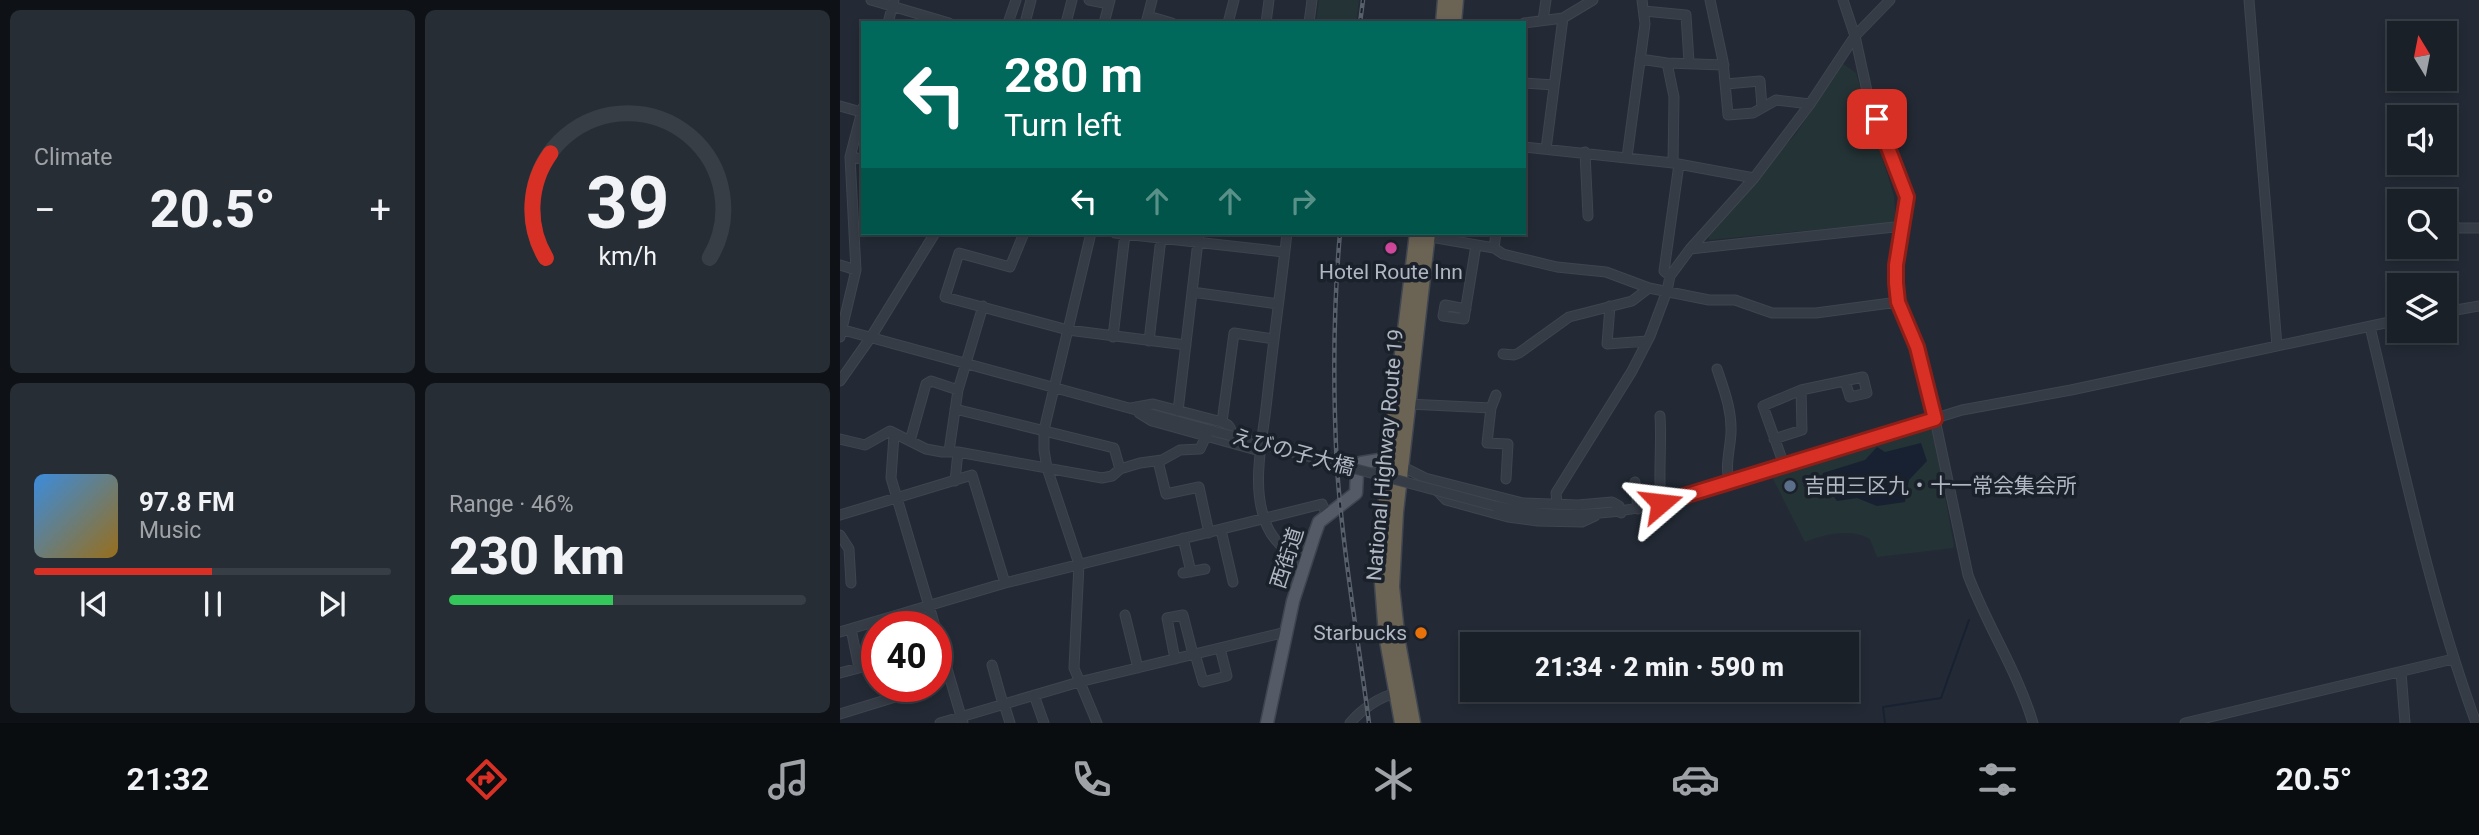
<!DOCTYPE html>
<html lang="en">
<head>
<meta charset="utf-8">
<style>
  body { margin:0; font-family:Roboto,"Noto Sans JP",sans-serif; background:#272d34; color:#f1f3f6; height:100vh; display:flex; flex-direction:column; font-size:26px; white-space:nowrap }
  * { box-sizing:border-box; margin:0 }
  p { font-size:23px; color:#9fa3a8 }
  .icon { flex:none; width:38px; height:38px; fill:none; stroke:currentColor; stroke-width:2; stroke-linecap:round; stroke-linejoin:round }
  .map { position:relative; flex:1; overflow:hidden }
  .drawer { display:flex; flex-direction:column; gap:10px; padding:10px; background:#0e1216; width:840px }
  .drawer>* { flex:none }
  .hud { position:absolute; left:21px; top:21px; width:665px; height:214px; border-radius:0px; box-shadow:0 4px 10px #0003,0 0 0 2px #383e45; background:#00695c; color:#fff; overflow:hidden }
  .needle { width:46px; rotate:350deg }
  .fabs { position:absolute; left:1547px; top:21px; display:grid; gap:14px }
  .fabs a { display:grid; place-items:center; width:70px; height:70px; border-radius:0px; background:#1a2028; box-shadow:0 4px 10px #0003,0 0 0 2px #383e45; font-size:35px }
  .speed { position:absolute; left:21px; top:611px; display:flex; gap:14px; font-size:35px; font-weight:700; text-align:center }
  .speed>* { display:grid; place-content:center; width:91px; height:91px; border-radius:50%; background:#1a2028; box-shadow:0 4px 10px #0003,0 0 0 2px #383e45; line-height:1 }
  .speed .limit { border:10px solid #d22; background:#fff; color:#111 }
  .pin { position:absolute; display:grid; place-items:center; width:60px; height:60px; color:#fff; margin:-30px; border-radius:14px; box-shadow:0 4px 10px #0006 }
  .me { position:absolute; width:77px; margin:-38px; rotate:73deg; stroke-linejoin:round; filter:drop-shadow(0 0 5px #0008) }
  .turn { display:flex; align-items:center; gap:24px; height:147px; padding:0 28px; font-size:32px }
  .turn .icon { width:91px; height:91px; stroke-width:2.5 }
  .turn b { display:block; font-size:49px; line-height:60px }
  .lanes { display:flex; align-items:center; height:66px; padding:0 28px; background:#0003; justify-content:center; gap:35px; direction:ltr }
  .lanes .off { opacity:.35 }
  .big { font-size:52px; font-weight:800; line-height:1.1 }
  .drawer .tile { flex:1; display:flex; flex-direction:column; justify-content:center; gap:10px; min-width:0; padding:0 24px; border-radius:10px; background:#272d34 }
  .drawer .dial { align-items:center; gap:0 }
  .dial svg { height:182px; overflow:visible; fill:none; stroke:#383e45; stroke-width:7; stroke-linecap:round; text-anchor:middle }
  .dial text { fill:#f1f3f6; stroke:none }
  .song { display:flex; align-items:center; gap:21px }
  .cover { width:84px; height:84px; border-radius:10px; background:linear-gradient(135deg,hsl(210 70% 55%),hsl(40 70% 35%)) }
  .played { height:7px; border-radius:4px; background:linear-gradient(90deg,#d93025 50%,#383e45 50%) }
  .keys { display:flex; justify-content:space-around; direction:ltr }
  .heat { display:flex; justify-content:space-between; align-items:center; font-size:38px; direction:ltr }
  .charge { height:10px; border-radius:5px; background:linear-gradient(90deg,#34c759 46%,#383e45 0) }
  .drawer .tiles { flex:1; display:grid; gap:10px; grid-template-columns:repeat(2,1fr) }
  .trip { position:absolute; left:620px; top:632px; width:399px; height:70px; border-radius:0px; background:#1a2028; box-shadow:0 4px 10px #0003,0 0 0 2px #383e45; font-weight:800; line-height:70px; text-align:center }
  .dock { display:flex; height:112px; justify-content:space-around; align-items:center; background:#0a0d10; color:#9fa3a8 }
  .dock .icon { width:49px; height:49px }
  .dock .selected { color:#d93025 }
  .dock b { font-size:32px; color:#f1f3f6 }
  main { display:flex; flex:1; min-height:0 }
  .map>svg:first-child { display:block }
  .green { fill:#243336 }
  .water { fill:#182131 }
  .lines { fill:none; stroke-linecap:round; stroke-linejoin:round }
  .stream { stroke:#182131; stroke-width:2 }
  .minor-casing { stroke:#3f454f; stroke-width:11 }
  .major-casing { stroke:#3f454f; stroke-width:15 }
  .highway-casing { stroke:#404650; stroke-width:17 }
  .minor { stroke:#363c46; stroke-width:9 }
  .major { stroke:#545a66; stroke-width:12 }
  .highway { stroke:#6b6354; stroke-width:14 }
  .rail-casing { stroke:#58606c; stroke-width:4.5 }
  .rail { stroke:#1b212a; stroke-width:2; stroke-dasharray:5; stroke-linecap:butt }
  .minor-bridge-casing { stroke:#3f454f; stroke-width:11; stroke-linecap:butt }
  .minor-bridge { stroke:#363c46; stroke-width:9 }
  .route-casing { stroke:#8d1f18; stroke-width:18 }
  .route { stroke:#d93025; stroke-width:12 }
  .hotel-dot { fill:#d1479c; stroke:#1b212a; stroke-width:2.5 }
  .service-dot { fill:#5c6f8a; stroke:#1b212a; stroke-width:2.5 }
  .food-dot { fill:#e8710a; stroke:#1b212a; stroke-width:2.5 }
  .labels { text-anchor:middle; stroke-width:7; stroke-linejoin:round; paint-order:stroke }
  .poi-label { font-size:21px; fill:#b0b6c2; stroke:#1b212a }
  .street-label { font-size:21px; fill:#b0b6c2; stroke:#1b212a }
</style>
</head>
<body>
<main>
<section class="drawer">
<div class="tiles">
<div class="tile"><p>Climate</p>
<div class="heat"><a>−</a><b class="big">20.5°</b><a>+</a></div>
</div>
<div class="tile dial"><svg viewBox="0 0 100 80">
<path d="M14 69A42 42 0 1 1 86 69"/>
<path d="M14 69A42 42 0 0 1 16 23" stroke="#d93025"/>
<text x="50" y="56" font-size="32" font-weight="700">39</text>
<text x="50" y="72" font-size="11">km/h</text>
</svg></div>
<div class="tile">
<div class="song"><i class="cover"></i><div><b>97.8 FM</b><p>Music</p></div></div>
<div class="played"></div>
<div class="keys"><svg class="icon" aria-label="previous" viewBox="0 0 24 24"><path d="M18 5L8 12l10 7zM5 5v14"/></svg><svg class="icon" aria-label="pause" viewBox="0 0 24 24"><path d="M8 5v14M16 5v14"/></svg><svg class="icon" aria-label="next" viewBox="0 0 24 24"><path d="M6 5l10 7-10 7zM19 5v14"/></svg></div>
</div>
<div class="tile"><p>Range · 46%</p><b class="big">230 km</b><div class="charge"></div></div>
</div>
</section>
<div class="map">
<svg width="1639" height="723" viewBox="0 0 1639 723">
  <rect width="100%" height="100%" fill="#232a35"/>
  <path class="green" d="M479,0H519L516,23H476Z
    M1002,63L1016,73L1054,196L1056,222L869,240L868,230L956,134Z
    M1088,429L1093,431L1114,546L1113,548L1037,557L1030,539C1012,528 984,534 965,542L932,477Z"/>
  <path class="water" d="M1081,443L1087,461L1069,480L1065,502L1037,506L1017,498L997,501L981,479L983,473L1025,460L1037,447L1045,452Z"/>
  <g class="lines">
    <path class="stream" d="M1045,723L1043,707L1101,698L1129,620"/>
    <g class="minor-casing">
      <path id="minor" d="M31,0L109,23
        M249,0L269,4
        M870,0L883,61L888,115L913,113L936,100L970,104
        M1003,0L1015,36L1027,91L1067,197L1056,265V283L1058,302L1077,347L1086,377L1128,575C1147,626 1177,670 1193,723
        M1409,0L1437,346
        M804,11L846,15L849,62
        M308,16L332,23
        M703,20L706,0
        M48,23L54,0
        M168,23L176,0
        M185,23L191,0
        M226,23L232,0
        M264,23L270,0
        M306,23L312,0
        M388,23L394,0
        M426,23L429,0
        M469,23L472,0
        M684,23L723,18L753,0
        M800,59L827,63L884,65
        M827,63L834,97L833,163
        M684,83L714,85
        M886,84L920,81L922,107
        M0,106L21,112
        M684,147L833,163L914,178
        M706,149L723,18
        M745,152L748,216
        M10,157L23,159
        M787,157L805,24L802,0
        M1605,223L1619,228H1639
        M184,233L170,267L119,253L105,297L228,330L346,345
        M251,233L204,430V450L207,468L239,564L234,668L257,723
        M275,233L444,252
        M447,233C441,288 433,343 427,399C423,440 410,487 427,526C435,544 449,554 466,561
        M585,236L654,248L663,254L717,267L766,272L809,288L869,300H895L932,313H976L1058,302
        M654,248L656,233
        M850,249L1064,226
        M0,265L16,270
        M830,276L824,271L839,164
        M352,292L438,304
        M770,306L767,344L807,341
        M626,309L605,305L603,316L624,319L636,245
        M1605,312L1639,306
        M1530,327C1562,460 1589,595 1636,723
        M0,329L373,431
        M0,337L16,270L10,157L23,107
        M273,337L285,234
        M309,341L321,238
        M663,354L674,355L679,353L729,317L792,301L809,288
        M877,369C884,390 892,410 891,433C890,450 885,465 889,482
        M0,381L31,337L95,233
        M568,404L651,408L656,395
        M291,408L313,404L382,422C393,426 391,431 391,441
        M651,408L647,443L668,444L666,479
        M115,409L274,448L280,469
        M338,411L359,233
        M299,413L312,421L420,451
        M820,416C822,445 818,474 821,503
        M382,422L394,333L434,339
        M54,435L51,478L95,626
        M0,439L25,445L50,431L86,449L102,452H118L262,478L272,476L280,469L300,463L322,460L340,450L360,449L366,436
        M934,439L962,430L961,390
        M70,441L86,384L91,381L118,390
        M109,451L118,390L143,306
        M318,461L326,494L359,487L369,533
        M944,465L923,406L961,390L1023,377L1027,393L1010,397L1005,381
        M561,466L585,478L606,500L668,517L698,521L742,522L755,516
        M585,478L683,503L738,505L772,502L779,506L781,513
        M115,481L118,452
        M795,482L798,509
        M717,504L716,493L792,371L810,336L827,291L830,276L850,249L914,178L970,104L1015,36L1050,0
        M655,506C711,519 765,517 821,503L1122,410L1231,390L1559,320
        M0,515L132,475L165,583
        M381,530L393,582
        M0,535L9,549L11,583
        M343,538L351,572
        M343,573L365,569
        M285,615L298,668
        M96,631L123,723
        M0,632L165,583L482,504L487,515
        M355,654L363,682L387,676L380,648
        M335,659L327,618L343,615L353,654
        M152,665L163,704
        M1561,672L1565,723
        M0,673L19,668L11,629
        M194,695L204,723
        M164,704L170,723
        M0,714L91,686
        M100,723L239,682L446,632
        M510,723C522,709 539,697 556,693
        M1345,723L1613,659"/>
    </g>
    <g class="major-casing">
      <path id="major" d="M427,723L453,601L474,536L479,522L516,493L517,473L521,463L539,460L559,465"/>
    </g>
    <g class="highway-casing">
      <path id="highway" d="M603,23L605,0
        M614,23L616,0
        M562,723L546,635L540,557L556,403L577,233
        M573,723L558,642L552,587L556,512L588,233"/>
    </g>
    <use href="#minor" class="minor"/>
    <use href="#major" class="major"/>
    <use href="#highway" class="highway"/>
    <g class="rail-casing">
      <path id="rail" d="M520,23L523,0
        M500,233C493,311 493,390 497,468C503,553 518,638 529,723"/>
    </g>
    <use href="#rail" class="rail"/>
    <g class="minor-bridge-casing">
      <path id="minor-bridge" d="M373,431L655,506"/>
    </g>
    <use href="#minor-bridge" class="minor-bridge"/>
  </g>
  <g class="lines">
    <g class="route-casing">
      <path id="route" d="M821,503L1095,419L1077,347L1058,302L1056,283V265L1067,197L1037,119"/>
    </g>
    <use href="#route" class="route"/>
  </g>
  <circle class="hotel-dot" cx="551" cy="248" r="7"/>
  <circle class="service-dot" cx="950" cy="486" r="7"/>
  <circle class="food-dot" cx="581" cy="633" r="7"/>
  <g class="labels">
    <g class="poi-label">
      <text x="551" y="279">Hotel Route Inn</text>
      <text x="964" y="493" text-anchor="start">吉田三区九・十一常会集会所</text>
      <text x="567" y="640" text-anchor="end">Starbucks</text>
    </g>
    <g class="street-label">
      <text transform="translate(453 452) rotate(15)" y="7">えびの子大橋</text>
      <text transform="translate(545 455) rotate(-85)" y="7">National Highway Route 19</text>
      <text transform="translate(447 558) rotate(-72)" y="7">西街道</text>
    </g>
  </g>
</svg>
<div class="fabs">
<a><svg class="needle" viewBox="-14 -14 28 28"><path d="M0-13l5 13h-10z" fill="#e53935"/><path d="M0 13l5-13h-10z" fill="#9fa3a8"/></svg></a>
<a><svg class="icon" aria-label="sound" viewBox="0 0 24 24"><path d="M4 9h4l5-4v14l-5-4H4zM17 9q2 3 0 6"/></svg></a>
<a><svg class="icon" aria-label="search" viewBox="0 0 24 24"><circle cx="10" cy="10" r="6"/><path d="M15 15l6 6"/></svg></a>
<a><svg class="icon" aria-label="layers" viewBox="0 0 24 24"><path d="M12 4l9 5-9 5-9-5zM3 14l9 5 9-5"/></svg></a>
</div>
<div class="speed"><div class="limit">40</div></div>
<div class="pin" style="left:1037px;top:119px;background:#d93025"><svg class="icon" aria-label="arrive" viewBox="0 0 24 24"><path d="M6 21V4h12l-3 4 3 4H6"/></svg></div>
<svg class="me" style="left:821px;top:503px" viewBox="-20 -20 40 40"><path d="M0-17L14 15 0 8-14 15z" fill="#d93025" stroke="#fff" stroke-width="4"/></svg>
<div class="trip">21:34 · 2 min · 590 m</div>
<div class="hud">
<div class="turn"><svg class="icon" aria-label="left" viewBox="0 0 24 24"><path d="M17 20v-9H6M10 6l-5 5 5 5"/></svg><div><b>280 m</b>Turn left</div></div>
<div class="lanes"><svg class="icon" aria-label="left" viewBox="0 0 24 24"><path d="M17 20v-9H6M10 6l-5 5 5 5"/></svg><svg class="icon off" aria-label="ahead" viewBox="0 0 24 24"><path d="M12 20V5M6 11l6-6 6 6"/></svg><svg class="icon off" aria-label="ahead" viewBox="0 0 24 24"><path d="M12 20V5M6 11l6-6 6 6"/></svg><svg class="icon off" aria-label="right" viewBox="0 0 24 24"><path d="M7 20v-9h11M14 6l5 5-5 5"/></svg></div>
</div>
</div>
</main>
<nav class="dock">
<b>21:32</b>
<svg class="icon selected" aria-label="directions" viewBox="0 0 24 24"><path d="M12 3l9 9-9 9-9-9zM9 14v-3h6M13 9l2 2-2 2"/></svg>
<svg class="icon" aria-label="music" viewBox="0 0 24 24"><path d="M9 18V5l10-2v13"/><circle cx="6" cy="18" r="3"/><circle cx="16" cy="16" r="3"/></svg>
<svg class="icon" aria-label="phone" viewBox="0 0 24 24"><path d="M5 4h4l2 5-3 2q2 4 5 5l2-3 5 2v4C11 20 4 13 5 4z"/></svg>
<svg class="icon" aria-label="climate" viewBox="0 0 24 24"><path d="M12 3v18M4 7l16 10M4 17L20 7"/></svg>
<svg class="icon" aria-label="car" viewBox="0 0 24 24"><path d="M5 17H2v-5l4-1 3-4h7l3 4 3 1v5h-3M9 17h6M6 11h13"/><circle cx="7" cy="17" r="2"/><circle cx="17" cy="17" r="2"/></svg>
<svg class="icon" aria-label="filters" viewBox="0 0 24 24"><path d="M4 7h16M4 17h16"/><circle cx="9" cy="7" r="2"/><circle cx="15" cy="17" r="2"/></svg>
<b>20.5°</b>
</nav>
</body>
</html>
